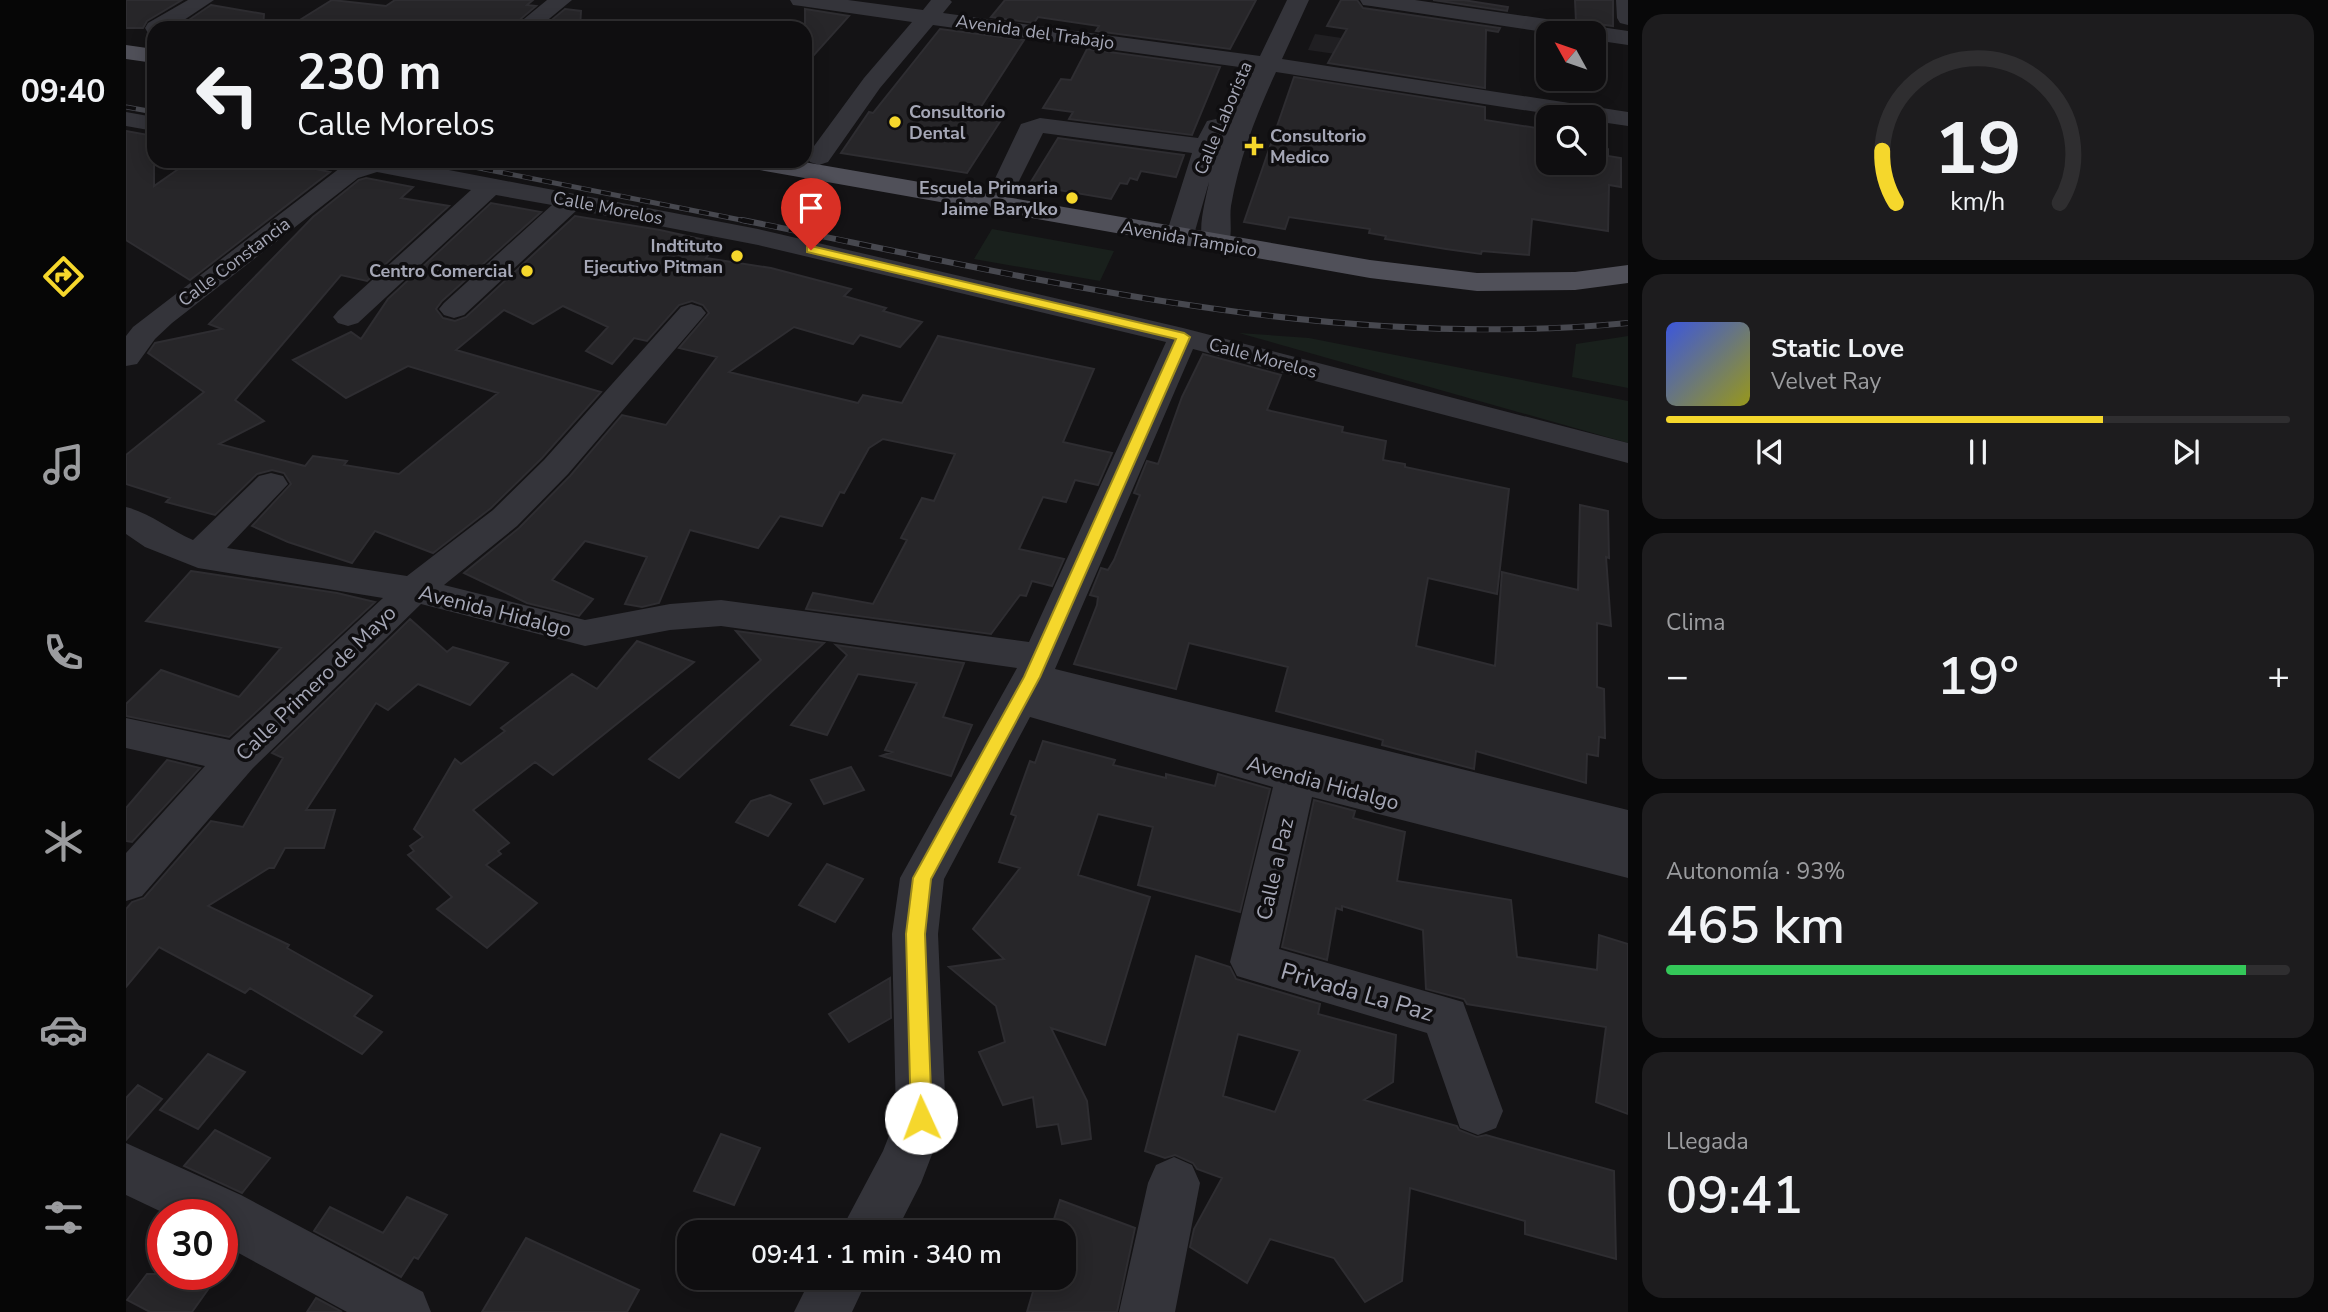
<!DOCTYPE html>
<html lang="es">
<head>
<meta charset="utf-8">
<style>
  body { margin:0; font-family:"Nunito Sans",sans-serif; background:#1d1c1e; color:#f1f3f6; height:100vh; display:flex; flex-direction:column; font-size:26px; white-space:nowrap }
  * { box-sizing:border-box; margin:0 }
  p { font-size:23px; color:#9b9c9f }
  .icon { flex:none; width:38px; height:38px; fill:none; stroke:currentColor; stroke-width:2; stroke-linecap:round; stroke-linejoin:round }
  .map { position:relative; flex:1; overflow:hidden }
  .panel { display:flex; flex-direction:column; gap:14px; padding:14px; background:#080809; width:700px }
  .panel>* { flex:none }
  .top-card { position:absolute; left:21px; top:21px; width:665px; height:147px; border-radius:21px; box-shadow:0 4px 18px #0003,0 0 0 2px #2f2e30; background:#0f0e10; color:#f1f3f6; overflow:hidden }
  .needle { width:46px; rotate:310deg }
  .buttons { position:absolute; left:1410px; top:21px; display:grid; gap:14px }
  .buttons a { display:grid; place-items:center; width:70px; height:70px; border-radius:14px; background:#0f0e10; box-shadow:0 4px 18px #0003,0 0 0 2px #2f2e30; font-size:35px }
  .speed { position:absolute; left:21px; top:1199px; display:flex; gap:14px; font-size:35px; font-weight:700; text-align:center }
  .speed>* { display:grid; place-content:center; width:91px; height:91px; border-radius:50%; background:#0f0e10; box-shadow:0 4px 18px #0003,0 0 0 2px #2f2e30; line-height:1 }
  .speed .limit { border:10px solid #d22; background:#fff; color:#111 }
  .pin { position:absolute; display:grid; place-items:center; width:60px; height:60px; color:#fff; margin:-72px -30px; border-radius:50% 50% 50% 0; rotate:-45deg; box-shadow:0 0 7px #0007 }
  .pin .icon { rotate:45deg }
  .me { position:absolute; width:77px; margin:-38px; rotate:358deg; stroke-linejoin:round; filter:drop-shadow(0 0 5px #0008) }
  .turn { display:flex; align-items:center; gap:24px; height:147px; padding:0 35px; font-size:32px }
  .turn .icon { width:91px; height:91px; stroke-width:2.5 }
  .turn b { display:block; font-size:49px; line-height:60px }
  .big { font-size:52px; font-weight:600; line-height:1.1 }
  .panel .card { flex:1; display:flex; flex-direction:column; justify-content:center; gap:10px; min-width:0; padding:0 24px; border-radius:21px; background:#1d1c1e }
  .panel .dial { align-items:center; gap:0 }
  .dial svg { height:182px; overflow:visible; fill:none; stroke:#2f2e30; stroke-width:7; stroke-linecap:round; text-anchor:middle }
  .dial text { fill:#f1f3f6; stroke:none }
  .song { display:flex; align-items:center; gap:21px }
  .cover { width:84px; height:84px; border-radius:10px; background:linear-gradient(135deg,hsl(230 70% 55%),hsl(60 70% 35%)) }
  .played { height:7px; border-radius:4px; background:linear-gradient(90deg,#f5d72c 70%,#2f2e30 70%) }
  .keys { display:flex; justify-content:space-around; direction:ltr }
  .heat { display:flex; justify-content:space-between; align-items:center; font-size:38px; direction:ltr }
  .charge { height:10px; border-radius:5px; background:linear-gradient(90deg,#34c759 93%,#2f2e30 0) }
  .trip { position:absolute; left:551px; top:1220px; width:399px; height:70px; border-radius:21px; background:#0f0e10; box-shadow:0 4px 18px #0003,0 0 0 2px #2f2e30; font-weight:600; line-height:70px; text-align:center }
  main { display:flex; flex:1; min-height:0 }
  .dock { display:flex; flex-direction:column; width:126px; justify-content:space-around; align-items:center; background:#060606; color:#9b9c9f }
  .dock .icon { width:49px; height:49px }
  .dock .selected { color:#f5d72c }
  .dock b { font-size:32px; color:#f1f3f6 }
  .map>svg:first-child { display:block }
  .built { fill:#201f22 }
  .green { fill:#19201c }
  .building { fill:#272629; stroke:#2e2d31; stroke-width:2; fill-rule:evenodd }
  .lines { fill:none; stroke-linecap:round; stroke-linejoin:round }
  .minor { fill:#34343a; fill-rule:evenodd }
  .major { fill:#505059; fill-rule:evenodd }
  .rail-far1-casing { stroke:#47484f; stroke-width:5 }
  .rail-casing { stroke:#47484f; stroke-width:6 }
  .rail-far1 { stroke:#0f0e10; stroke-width:3.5; stroke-dasharray:10; stroke-linecap:butt }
  .rail { stroke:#0f0e10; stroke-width:4.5; stroke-dasharray:12; stroke-linecap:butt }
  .route { fill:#f5d72c; stroke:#9f8c1d; stroke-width:2 }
  .poi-dot { fill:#f5d72c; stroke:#0f0e10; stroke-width:2.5 }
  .labels { text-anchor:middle; stroke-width:7; stroke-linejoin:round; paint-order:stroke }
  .far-street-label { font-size:18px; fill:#a5a7b6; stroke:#0f0e10 }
  .far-poi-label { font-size:18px; font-weight:bold; fill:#a5a7b6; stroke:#0f0e10; text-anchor:end }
  .street-label { font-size:21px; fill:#a5a7b6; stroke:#0f0e10 }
  .near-street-label { font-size:24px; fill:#a5a7b6; stroke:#0f0e10 }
</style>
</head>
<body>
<main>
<nav class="dock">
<b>09:40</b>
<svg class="icon selected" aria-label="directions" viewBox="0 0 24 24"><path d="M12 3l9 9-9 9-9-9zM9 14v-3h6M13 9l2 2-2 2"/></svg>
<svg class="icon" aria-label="music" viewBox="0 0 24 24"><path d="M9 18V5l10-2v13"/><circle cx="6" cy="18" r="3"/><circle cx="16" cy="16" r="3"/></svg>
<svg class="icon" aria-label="phone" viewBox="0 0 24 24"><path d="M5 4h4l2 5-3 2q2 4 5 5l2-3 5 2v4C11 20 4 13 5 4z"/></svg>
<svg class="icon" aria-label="climate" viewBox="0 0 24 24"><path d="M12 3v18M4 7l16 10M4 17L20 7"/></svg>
<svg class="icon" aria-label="car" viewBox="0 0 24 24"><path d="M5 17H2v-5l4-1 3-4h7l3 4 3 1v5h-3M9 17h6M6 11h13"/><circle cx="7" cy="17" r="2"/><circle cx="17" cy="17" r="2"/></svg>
<svg class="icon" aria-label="filters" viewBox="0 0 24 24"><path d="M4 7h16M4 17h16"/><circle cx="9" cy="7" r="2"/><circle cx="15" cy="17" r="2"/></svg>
</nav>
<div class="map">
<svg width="1502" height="1312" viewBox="0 0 1502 1312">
  <rect width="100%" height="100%" fill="#141315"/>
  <path class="built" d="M1189,34L1249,43L1244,59L1182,50Z"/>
  <path class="green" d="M866,229L988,251L974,281L848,259Z
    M1113,333L1183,338L1502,401V443Z
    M1502,336V388L1446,377L1450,344Z"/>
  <path class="building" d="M0,0H56L21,21L17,28H0Z
    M206,0L260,6L269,0H407L401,5L410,6L384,28H161Z
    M879,0H1130L1104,49L970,31L973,26L912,17L908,23L865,17Z
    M1215,0H1231L1237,8L1374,28L1372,32L1360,30L1359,88L1202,63L1221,29L1201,26Z
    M1307,0H1337L1382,7L1381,11Z
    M1449,0H1487V26L1450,21Z
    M85,5L138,14L137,28H51Z
    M439,9L455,11L454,28H416Z
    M679,9L723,16L679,65Z
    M814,29L898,40L851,113L877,117L841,173L715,153L743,112L747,113Z
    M961,49L1094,67L1066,135L943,119L947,112L917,108L935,79L945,80Z
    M1168,77L1359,107V120L1423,130V163H1468V147L1482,149V156L1495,158V187L1483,185L1482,231L1406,219L1403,255L1356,251L1355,254L1320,249L1259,239L1260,236L1243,233L1244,229L1163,217L1159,229L1118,222Z
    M0,131L28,136V186L64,161H152L204,172L64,280L0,240Z
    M932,138L1058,155L1050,177L1015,171L1011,180L1004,178L1001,184L994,183L985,199L903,185Z
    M240,178L287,187L275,198L323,206L241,281L215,275L109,400L138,421L93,444L179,466L187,456L221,461L218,465L273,474L372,393L282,366L220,398L167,360L225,332L235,339L262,299L365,203L415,212L316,301L310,309L317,318L329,321L340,317L449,216L534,230L592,243L580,258L645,268L725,289L718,296L760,308L757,311L796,322L774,347L734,335L727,344L668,327L603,372L732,403L737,395L776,403L812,336L968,369L937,442L986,453L972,485L949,480L940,502L917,497L893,549L938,559L926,586L906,581L900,596L894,595L865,634L680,609L687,593L747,604L781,540L775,538L796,498L808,501L829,454L757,439L743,448L718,493L714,492L696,526L654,516L632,548L564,530L533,603L516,607L499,604L521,557L459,541L426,580L467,599L453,616L401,603L338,573L393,528L444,476L496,415L540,425L591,357L553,348L583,313L577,305L566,301L553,305L521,341L508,338L486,364L460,351L482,327L437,306L407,324L378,310L330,350L475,392L416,458L365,508L307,553L249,531L226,563L162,542L126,526L165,484L158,473L146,470L131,474L89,515L40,502L44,498L0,484V455L78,392L22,353L29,343L96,329L83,324L187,217L233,180Z
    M1077,354L1155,375L1141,410L1217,427L1216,432L1260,441L1257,460L1279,464V467L1383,489L1371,594L1302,578L1290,646L1369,666L1376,572L1452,590L1454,505L1482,511L1483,558L1480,557L1485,626L1471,623V687L1478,689L1479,738L1473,737L1472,756L1461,754L1460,783L1350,751L1348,769L1256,745L1257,740L1150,711L1162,667L1063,643L1050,689L948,664L971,605L972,597L964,595L975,568L982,570L988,560L1014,495L1008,493L1021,461L1032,464L1056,397Z
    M65,571L211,593L249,602L103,737L0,716V704L35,670L113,697L155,648L20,621Z
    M284,619L321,652L327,647L382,663L344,705L292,684L262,710L250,703L180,810H209L198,848H159L148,868H143L82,906L163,945L161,948L246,996L228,1016L256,1032L236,1054L124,988L119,993L33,947L0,987V909L6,902L18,898L85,821L117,827L157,758L146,753Z
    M610,631L698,643L553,778L523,759L635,660Z
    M511,641L568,662L427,775L409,762L347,810L383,843L372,851L375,854L360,865L411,903L361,948L311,909L326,897L282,855L288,851L284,846L297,837L288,829L329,759L335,764L379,731L375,728L446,674L471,689Z
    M710,645L838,663L817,717L846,725L825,776L755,756L766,752L759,750L791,683L732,674L701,735L665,725L721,655Z
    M917,741L989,760L987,765L1040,778V774L1089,786L1092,774L1144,789L1114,912L1012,885L1027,827L972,814L952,875L1024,897L979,1045L925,1028L961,1101L965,1139L936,1144L932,1124L911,1127L907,1097L877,1105L853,1052L879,1042L870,1006L823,967L878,959L847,929L894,868L873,862L890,816L885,814L904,761L909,763Z
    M41,760L74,768L6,842L0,841V808Z
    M725,767L738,790L698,804L685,780Z
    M644,795L665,804L642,836L610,822L625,801Z
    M1188,800L1229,811L1227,818L1279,832L1271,881L1385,900L1391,957L1471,970L1473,935L1502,944V1114L1470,1102L1480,1027L1341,1004L1338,999L1300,989L1297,930L1216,906V910L1210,908L1201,960L1156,947Z
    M701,864L737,879L709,922L673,905Z
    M1070,956L1104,967L1110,979L1194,1004L1192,1014L1270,1035L1267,1082L1238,1100L1331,1126L1333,1130L1351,1137L1360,1135L1488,1171L1490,1259L1399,1234V1221L1284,1188L1276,1281L1239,1302L1208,1258L1144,1239L1121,1283L1064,1247L1068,1229L1096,1178L1071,1169L1067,1163L1049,1155L1039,1158L1019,1151ZM1112,1034L1174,1051L1149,1112L1097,1096Z
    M764,978L765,1018L723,1042L703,1014Z
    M82,1054L119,1072L72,1129L34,1110Z
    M12,1085L36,1099L0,1140V1098Z
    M89,1130L144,1158L116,1193L58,1166Z
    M595,1134L634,1148L608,1205L568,1191Z
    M281,1197L321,1215L292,1259L288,1257L275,1277L188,1231L204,1207L257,1233Z
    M934,1200L1009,1228L991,1312H901L911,1278H938V1232H924Z
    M400,1238L513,1290L501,1312H356Z
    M21,1274H93L66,1312H24L1,1300Z
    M190,1298L216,1312H181Z"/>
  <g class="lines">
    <path class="minor" d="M62,0H88L46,28H28V34L22,33L19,28L22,23Z
      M421,0H446L412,28H387Z
      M664,0H722L797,10L805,0H824L826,2L817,13L1134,56L1161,0H1183L1156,59L1502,112V126L1468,121V117H1443L1150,72C1130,115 1113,159 1105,206C1103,220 1108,237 1100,249L1090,251L1080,249C1069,233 1080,200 1083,182L1067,238L1063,244L1053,246L1043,244L1039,238L1066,153L917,133L886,195L877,197L868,195L864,189L895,124L914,118L1072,138L1081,121L1090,119L1099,121L1102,126L1128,69L807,25L754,88L702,162L693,165L684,162L680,157L738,78L786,22L675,6L667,5Z
      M1234,0H1289L1502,31V45L1468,40V33H1425L1245,6L1237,5Z
      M1490,0H1502V25L1494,23L1491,18Z
      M0,112L28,117V131L0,126Z
      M223,161H276L632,229L1057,328L1502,443V463L1067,349L929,669L1502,810V878L1186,797L1153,949L1337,1002L1377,1111L1370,1128L1352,1135L1334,1128L1301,1033L1111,976L1104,962L1147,787L904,717L818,879L812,934L820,1118L795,1183L770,1232H714L757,1151L770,1118L766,934L774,878L891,668L595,626L544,630L459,646L295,604L127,768L16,896L0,901V853L79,766L0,748V718L104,740L257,598L72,568L19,547L0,534V507C24,513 44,530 67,540L133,476L145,473L157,476L162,484L101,548L281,576L367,510L418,460L555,307L565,304L575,307L580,313L575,319L442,474L391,526L318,585L459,620L544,604L595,600L903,642L1040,342L632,245L451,210L338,315L328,318L318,315L313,309L318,303L426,205L370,195L232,323L222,326L212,323L207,317L212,311L345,190L251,172L232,178L46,323L29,339L11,364L0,366V336L7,327L214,168L225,164Z
      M0,1143L115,1195L297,1292L305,1312H221L96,1244V1214H40L0,1195Z
      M1048,1157L1066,1165L1074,1183L1049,1312H993L1022,1183L1030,1165Z
      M685,1278H742L726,1312H668Z"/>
    <path class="major" d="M0,45L28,49V63L0,59Z
      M615,161H672L1244,260L1351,273L1449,272L1502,265V283L1449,290L1351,291L1244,278L628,169L619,166Z"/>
    <g class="rail-far1-casing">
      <path id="rail-far1" d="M0,107L28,112
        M318,161L625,222"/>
    </g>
    <g class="rail-casing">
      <path id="rail" d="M616,220C907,278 1203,352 1502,323"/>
    </g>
    <use href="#rail-far1" class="rail-far1"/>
    <use href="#rail" class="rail"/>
  </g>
  <path class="route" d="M685,246L1058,333L1064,337L914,677L805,879L799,934L806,1118L803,1125L795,1127L788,1125L785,1118L780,934L787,878L898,677L1050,339L681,252V247Z"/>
  <g class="poi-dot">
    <circle cx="769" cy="122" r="7"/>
    <path d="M1124.5 135.5h7v7h7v7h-7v7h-7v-7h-7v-7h7z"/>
    <circle cx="946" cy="198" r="7"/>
    <circle cx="611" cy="256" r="7"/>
    <circle cx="401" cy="271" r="7"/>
  </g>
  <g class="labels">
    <g class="far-street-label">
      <text transform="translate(909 32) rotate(8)" y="6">Avenida del Trabajo</text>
      <text transform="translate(1097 118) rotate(-67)" y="6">Calle Laborista</text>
      <text transform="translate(482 208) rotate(11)" y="6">Calle Morelos</text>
      <text transform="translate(1063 239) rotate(10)" y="6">Avenida Tampico</text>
      <text transform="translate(108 262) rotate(-37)" y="6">Calle Constancia</text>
      <text transform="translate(1137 358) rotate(15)" y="6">Calle Morelos</text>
    </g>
    <g class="far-poi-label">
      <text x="783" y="118" text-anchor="start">Consultorio<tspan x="783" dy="21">Dental</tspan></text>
      <text x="1144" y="142" text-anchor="start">Consultorio<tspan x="1144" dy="21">Medico</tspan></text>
      <text x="932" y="194">Escuela Primaria<tspan x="932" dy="21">Jaime Barylko</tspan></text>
      <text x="597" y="252">Indtituto<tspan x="597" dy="21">Ejecutivo Pitman</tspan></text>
      <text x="387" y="277">Centro Comercial</text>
    </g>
    <g class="street-label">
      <text transform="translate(369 611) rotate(14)" y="7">Avenida Hidalgo</text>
      <text transform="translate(190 683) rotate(-44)" y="7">Calle Primero de Mayo</text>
      <text transform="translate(1197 783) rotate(15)" y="7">Avendia Hidalgo</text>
      <text transform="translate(1149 869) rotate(-77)" y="7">Calle a Paz</text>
    </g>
    <g class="near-street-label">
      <text transform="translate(1231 992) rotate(16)" y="8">Privada La Paz</text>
    </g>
  </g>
</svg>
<div class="buttons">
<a><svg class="needle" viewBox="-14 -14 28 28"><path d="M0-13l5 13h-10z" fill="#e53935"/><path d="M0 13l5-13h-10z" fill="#9b9c9f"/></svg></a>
<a><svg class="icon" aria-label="search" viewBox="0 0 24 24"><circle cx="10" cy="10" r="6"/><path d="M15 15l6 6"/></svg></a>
</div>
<div class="speed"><div class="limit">30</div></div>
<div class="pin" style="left:685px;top:250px;background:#d93025"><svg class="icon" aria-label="arrive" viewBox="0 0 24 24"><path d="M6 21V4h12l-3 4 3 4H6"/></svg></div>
<svg class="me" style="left:795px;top:1118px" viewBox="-20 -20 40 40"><circle r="19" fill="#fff"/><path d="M0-13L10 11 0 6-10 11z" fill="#f5d72c"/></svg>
<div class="trip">09:41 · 1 min · 340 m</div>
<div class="top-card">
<div class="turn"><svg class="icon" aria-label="left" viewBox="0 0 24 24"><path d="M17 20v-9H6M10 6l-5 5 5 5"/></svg><div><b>230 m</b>Calle Morelos</div></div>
</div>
</div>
<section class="panel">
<div class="card dial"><svg viewBox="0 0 100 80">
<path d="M14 69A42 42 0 1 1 86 69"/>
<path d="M14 69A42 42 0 0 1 8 46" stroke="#f5d72c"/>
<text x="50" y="56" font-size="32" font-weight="700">19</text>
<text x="50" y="72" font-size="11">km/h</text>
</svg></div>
<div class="card">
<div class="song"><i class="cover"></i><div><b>Static Love</b><p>Velvet Ray</p></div></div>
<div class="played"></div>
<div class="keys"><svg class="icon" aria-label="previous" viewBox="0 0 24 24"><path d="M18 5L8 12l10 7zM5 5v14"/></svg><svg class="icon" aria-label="pause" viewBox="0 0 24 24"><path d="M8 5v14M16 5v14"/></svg><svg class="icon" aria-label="next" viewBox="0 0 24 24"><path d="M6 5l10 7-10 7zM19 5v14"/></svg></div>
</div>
<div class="card"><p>Clima</p>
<div class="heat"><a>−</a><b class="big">19°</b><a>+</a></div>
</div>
<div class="card"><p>Autonomía · 93%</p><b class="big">465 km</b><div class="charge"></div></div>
<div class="card"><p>Llegada</p><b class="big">09:41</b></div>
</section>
</main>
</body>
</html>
